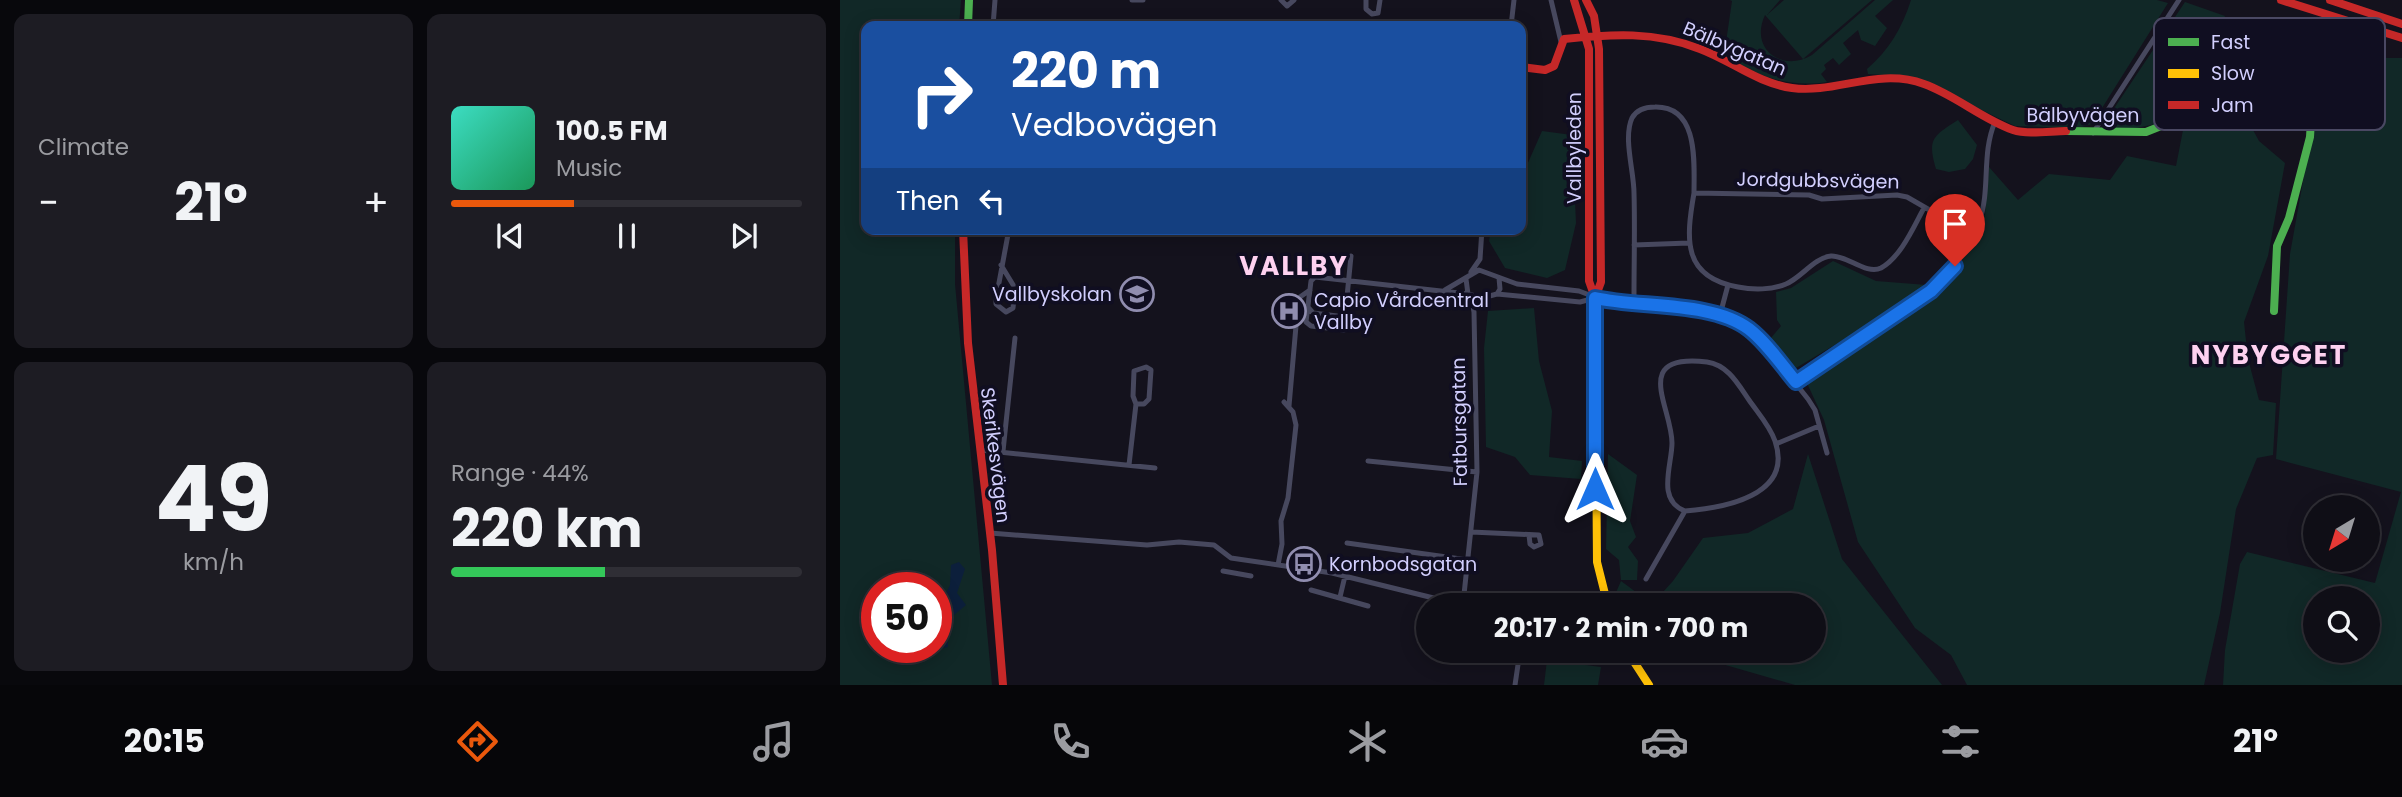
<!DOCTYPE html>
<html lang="en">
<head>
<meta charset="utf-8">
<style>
  body { margin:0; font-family:Poppins,sans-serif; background:#1d1c23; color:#f1f3f6; height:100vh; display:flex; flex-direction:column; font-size:26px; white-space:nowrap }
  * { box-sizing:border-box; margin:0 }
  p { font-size:23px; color:#9b9ca1 }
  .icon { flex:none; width:38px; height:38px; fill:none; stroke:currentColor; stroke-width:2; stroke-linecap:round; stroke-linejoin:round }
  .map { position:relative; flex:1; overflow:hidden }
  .sheet { display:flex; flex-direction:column; gap:14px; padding:14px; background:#08080c; width:840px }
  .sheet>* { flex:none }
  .top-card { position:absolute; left:21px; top:21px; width:665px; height:214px; border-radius:14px; box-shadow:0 4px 18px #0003,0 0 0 2px #2f2e35; background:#1a4fa0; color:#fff; overflow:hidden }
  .needle { width:46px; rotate:218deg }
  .tools { position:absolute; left:1463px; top:495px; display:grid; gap:14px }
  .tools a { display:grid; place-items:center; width:77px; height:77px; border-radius:50%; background:#0f0e16; box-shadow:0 4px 18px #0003,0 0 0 2px #2f2e35; font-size:35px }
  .speed { position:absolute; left:21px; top:572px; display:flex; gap:14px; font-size:35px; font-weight:700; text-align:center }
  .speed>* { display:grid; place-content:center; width:91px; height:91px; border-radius:50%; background:#0f0e16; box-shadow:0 4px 18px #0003,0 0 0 2px #2f2e35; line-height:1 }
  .speed .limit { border:10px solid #d22; background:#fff; color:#111 }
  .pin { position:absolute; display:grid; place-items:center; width:60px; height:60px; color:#fff; margin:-72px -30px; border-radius:50% 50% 50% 0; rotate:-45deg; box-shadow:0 0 7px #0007 }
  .pin .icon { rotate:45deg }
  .me { position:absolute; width:77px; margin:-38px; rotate:0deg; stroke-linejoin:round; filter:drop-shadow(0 0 5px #0008) }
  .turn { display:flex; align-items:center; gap:24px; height:147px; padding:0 35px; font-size:32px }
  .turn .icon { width:91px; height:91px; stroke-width:2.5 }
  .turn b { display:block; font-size:49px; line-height:60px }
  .then { display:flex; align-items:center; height:66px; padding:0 35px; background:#0003; gap:14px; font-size:26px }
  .big { font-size:52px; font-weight:700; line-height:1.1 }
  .sheet .tile { flex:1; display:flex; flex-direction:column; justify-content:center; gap:10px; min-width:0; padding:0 24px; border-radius:14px; background:#1d1c23 }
  .sheet .dial { align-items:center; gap:0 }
  .dial b { font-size:91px; line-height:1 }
  .song { display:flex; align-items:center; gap:21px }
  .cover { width:84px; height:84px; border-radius:10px; background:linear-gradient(135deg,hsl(170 70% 55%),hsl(150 70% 35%)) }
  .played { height:7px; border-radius:4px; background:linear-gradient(90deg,#ea580c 35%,#2f2e35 35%) }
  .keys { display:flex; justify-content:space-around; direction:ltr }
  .heat { display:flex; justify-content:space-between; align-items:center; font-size:38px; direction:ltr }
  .charge { height:10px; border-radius:5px; background:linear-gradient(90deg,#34c759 44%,#2f2e35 0) }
  .sheet .tiles { flex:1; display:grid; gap:14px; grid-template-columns:repeat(2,1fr) }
  .trip { position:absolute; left:576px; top:593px; width:410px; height:70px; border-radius:35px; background:#0f0e16; box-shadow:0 4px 18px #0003,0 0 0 2px #2f2e35; font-weight:700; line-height:70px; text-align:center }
  .dock { display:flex; height:112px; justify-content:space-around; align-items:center; background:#060609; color:#9b9ca1 }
  .dock .icon { width:49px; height:49px }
  .dock .current { color:#ea580c }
  .dock b { font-size:32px; color:#f1f3f6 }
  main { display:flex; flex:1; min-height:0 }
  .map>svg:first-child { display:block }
  .green { fill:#112827; fill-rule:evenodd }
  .water { fill:#0c1f3b }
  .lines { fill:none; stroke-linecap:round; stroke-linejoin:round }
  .street { stroke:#47485e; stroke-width:5 }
  .fast { stroke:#4caf50; stroke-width:8 }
  .slow { stroke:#ffc107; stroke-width:8 }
  .jam { stroke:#c62828; stroke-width:8 }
  .route-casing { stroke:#114b97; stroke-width:18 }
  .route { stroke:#1a73e8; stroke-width:12 }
  .labels { text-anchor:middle; stroke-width:7; stroke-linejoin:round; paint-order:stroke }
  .street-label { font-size:19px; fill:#d2cffe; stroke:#100e21 }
  .poi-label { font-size:19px; fill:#d2cffe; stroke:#100e21; text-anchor:start }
  .district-label { font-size:26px; font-weight:bold; letter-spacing:2px; fill:#fed1f0; stroke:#100e21 }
  .key { fill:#100e21; stroke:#4a4863; stroke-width:2 }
  .key-label { font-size:19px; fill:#d2cffe }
</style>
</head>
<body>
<main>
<section class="sheet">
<div class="tiles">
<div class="tile"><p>Climate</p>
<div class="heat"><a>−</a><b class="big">21°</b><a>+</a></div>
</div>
<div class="tile">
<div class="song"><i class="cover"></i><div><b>100.5 FM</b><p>Music</p></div></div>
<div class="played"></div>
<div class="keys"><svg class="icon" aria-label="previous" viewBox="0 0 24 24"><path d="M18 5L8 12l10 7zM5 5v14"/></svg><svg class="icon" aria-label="pause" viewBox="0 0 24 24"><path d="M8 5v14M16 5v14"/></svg><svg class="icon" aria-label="next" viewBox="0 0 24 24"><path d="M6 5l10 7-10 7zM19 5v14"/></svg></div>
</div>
<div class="tile dial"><b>49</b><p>km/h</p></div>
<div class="tile"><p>Range · 44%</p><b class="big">220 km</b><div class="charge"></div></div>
</div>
</section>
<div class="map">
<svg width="1562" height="685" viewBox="0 0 1562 685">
  <rect width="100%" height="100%" fill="#14121d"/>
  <path class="green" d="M0,0H121L119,26H26V229H115V284L152,685H0ZM37,588H96V648H37Z
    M890,0H940L927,15L944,0H1032L963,59L925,15C909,49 942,73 972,55L1035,0H1053L1035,16L1047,28L1035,46L1021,40L1018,30L1003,43L1011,54L999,65L993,58L984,65L986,69L981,74L987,82C947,88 918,76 884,56L892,1Z
    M1071,0H1317L1328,3L1252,124L1238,128L1175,126L1072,77L1028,74L1027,69C1049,50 1062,28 1071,0Z
    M1345,2L1385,16L1376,41L1402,48C1400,65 1396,86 1381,97C1362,112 1290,136 1266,128L1263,125Z
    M1485,58H1562V685H1383L1385,650L1400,564L1407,552L1535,583L1561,492L1436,459L1450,254ZM1475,598H1528V651H1475Z
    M1399,104L1419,141L1445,163L1428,256L1404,322L1408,359L1419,400L1436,403L1433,455L1417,458L1396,509L1380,613L1364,685H1127L1111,655L1075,628L1018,542L984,420L966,381L1097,296L1136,237L1145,214L1149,167L1178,200L1209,174L1270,180L1287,156L1336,166L1344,125Z
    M1118,120L1137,145L1133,159L1125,169L1109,172L1096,169C1087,139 1093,136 1118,120Z
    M702,131L732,135L736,223L725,270L707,278L665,268L649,241L651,229H681V166L687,165Z
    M993,261L1036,281L1087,285L1045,315L956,368L930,339L941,326L937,320L936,292L951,288Z
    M694,308L699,361L712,411L709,457L742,461L741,479L690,475L675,457L646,447L644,348L648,311Z
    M768,454L797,475L790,521L796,537L788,547L798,561L797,580H781L779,560L766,549Z
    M968,454L1002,559L1102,685H955L837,651H973V606L778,605L774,597L781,581L812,604L833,581L863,538L908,533L953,509Z
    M707,660L761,667L758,685H704Z"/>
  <path class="water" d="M119,562L125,569L117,593L126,605L108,620V647L95,650L91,648H96L99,607L110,585L111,565Z"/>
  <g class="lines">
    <path class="street" d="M292,0H303
      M441,0L447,6L454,0
      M526,0V9L532,14L538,13L540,0
      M711,0L721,42
      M153,26L155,0
      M671,26L674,0
      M1253,133L1339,0
      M1084,208C1074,226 1061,257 1041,268C1026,275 1007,255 991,256C974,258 961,278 946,284C932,290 913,290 898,287C842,277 846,239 854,193L969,195L982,199L1057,195L1067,197L1133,235
      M794,245L849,243
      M161,265L175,288L173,308L166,312L156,304V299L169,229
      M631,272L640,259L642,229
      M626,279L628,294L642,298L657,294L660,289L659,278
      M605,290L639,270L677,284L739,291L760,299L880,315L901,324L917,335L968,399L975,410L987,453
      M657,294L740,302L755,298
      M794,295C794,261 795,227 794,193C794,171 783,138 792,118C797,109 806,107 815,107C859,106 854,163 854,193
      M467,306L473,313L505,317L511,256
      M880,315L888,285
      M505,317L504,330L471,326L466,322L471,281L475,277L628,294
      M867,362C888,365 898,384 909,400C918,413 930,426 935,441C954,496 883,508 845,511C816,500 832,465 832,443C832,407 790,353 867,362Z
      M956,382C1018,341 1112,295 1139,222C1151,190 1141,154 1155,122
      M449,406L458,303L460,297L470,290
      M936,444L979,426
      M140,450L315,468
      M163,451L175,338
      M528,461L637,472
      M289,465L296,404L293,396L294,371L306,367L311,370L309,399L304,404H296
      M631,532L699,535L701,544L694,547L690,544L689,535
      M150,533L307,545L339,542L374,545L391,558L492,573L626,606
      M507,543L628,560
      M438,565L442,544L441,521L448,498L456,425L453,412L444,402
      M383,571L411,576
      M806,579L845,511
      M471,590L528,606
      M500,597L505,576
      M623,604L637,472L634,312L631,296
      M675,685L680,651"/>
    <path class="fast" d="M128,26L129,0
      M1226,131L1306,132L1459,71H1474L1470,137L1449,218L1437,246L1434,311"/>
    <path class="slow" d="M756,437L757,562L768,606
      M787,651L809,685"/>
    <path class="jam" d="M734,0L749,49V281L755,298L756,437
      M746,0L754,16L759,49L761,282L755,298
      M1441,0L1562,38
      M1490,0L1562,24
      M681,67L705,70L714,66L724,39C771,34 815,31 860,49C892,61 917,83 952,88C996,94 1038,67 1084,84C1115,95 1142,119 1173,130C1188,135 1211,131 1226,131
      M123,229L128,343L152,550L163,685"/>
  </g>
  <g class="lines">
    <g class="route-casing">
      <path id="route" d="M755,489V298C800,308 872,301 909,329C927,343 941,364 956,382L1091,291L1115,266"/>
    </g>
    <use href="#route" class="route"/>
  </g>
  <defs>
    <g id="school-ring" transform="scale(1.75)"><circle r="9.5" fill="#100e21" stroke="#908daf" stroke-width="1.5"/><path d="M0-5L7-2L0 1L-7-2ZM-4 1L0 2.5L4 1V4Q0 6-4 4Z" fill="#908daf"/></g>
    <g id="hospital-ring" transform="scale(1.75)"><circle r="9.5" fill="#100e21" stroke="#908daf" stroke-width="1.5"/><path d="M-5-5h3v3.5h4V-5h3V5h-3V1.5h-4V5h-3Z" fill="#908daf"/></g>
    <g id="bus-ring" transform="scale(1.75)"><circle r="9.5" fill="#100e21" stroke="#908daf" stroke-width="1.5"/><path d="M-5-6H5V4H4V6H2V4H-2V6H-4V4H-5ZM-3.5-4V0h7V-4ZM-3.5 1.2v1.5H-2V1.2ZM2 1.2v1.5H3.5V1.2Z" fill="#908daf"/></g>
  </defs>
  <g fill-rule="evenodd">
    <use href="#school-ring" x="297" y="294"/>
    <use href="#hospital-ring" x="449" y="311"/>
    <use href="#bus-ring" x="464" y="564"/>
  </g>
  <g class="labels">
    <g class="street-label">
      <text transform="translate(895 48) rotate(23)" y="7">Bälbygatan</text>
      <text x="1243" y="122">Bälbyvägen</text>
      <text transform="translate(734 148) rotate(-90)" y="7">Vallbyleden</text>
      <text transform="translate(978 180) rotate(1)" y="7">Jordgubbsvägen</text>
      <text transform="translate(619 422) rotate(-91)" y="7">Fatbursgatan</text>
      <text transform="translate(156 455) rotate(83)" y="7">Skerikesvägen</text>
    </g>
    <g class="poi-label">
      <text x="272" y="301" text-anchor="end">Vallbyskolan</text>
      <text x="474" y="307">Capio Vårdcentral<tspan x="474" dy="22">Vallby</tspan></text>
      <text x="489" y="571">Kornbodsgatan</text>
    </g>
    <g class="district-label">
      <text x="454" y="275">VALLBY</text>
      <text x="1429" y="364">NYBYGGET</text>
    </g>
  </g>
  <rect x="1314" y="18" width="231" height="112" rx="10" class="key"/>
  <rect x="1328" y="38" width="31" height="8" fill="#4caf50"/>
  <rect x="1328" y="69" width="31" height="9" fill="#ffc107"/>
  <rect x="1328" y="101" width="31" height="8" fill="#c62828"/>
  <g class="key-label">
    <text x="1371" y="49">Fast</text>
    <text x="1371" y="80">Slow</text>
    <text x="1371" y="112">Jam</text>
  </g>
</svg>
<div class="tools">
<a><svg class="needle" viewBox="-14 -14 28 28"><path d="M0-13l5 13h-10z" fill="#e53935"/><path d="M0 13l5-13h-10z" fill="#9b9ca1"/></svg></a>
<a><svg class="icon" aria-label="search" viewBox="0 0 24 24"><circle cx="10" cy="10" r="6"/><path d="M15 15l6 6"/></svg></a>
</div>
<div class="speed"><div class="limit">50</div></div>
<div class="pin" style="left:1115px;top:266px;background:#d93025"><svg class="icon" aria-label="arrive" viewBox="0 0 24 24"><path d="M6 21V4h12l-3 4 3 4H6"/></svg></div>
<svg class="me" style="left:755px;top:489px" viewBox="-20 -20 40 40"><path d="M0-17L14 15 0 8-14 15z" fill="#1a73e8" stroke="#fff" stroke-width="4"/></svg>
<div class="trip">20:17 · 2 min · 700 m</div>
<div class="top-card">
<div class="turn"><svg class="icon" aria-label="right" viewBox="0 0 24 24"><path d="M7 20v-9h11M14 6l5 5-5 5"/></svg><div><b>220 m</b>Vedbovägen</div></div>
<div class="then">Then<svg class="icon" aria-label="left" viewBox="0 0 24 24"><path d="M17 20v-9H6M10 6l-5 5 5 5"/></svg></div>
</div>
</div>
</main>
<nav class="dock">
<b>20:15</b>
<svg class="icon current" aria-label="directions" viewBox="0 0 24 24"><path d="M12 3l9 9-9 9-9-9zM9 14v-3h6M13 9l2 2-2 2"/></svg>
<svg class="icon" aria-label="music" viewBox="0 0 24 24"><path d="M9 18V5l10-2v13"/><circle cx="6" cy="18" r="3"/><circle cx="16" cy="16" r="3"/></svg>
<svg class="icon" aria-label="phone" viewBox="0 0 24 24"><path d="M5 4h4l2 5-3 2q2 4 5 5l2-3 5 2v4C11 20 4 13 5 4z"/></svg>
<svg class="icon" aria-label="climate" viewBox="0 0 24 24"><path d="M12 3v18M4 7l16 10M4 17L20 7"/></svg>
<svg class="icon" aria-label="car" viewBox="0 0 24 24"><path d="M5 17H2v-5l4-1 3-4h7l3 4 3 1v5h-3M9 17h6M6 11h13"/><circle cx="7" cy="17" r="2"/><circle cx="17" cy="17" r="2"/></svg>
<svg class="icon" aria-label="filters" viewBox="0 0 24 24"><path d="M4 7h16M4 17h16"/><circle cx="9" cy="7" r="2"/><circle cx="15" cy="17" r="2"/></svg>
<b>21°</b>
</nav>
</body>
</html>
